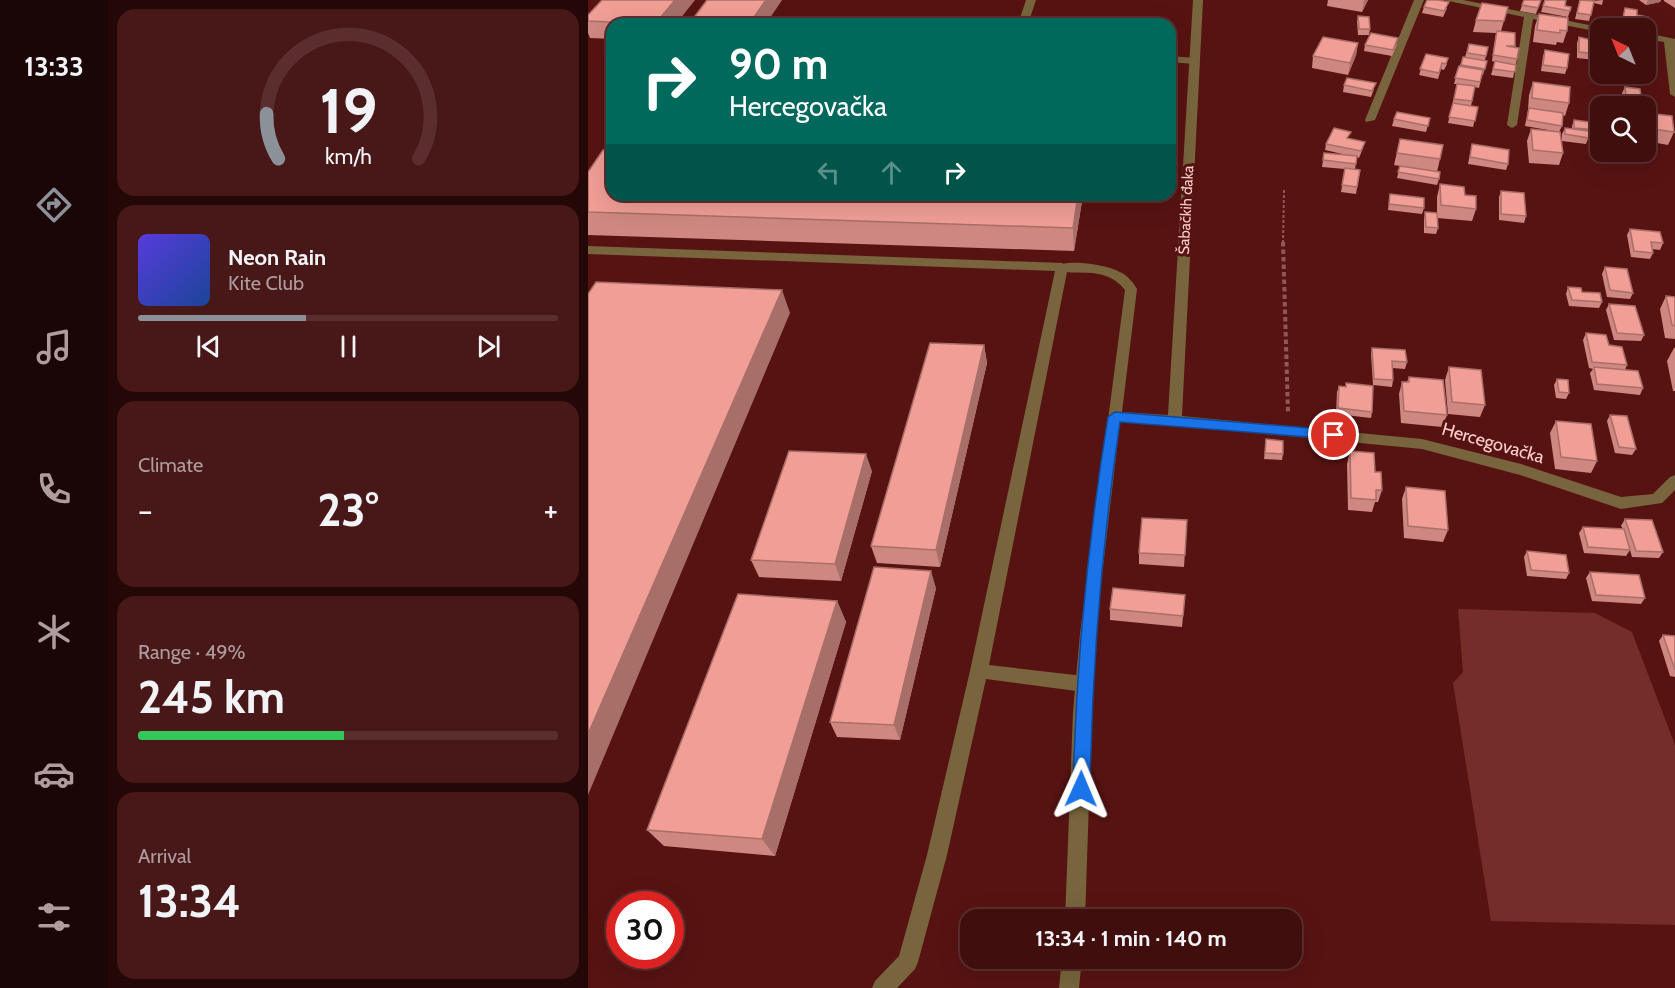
<!DOCTYPE html>
<html lang="en">
<head>
<meta charset="utf-8">
<style>
  body { margin:0; font-family:Cabin,sans-serif; background:#481717; color:#f1f3f6; height:100vh; display:flex; flex-direction:column; font-size:22px; white-space:nowrap }
  * { box-sizing:border-box; margin:0 }
  p { font-size:20px; color:#ae9c9e }
  .icon { flex:none; width:33px; height:33px; fill:none; stroke:currentColor; stroke-width:2; stroke-linecap:round; stroke-linejoin:round }
  .map { position:relative; flex:1; overflow:hidden }
  .sheet { display:flex; flex-direction:column; gap:9px; padding:9px; background:#240808; width:480px }
  .sheet>* { flex:none }
  .top-card { position:absolute; left:18px; top:18px; width:570px; height:183px; border-radius:18px; box-shadow:0 6px 24px #0002,0 0 0 2px #5a2e2e; background:#00695c; color:#fff; overflow:hidden }
  .needle { width:39px; rotate:317deg }
  .tools { position:absolute; left:1002px; top:18px; display:grid; gap:12px }
  .tools a { display:grid; place-items:center; width:66px; height:66px; border-radius:12px; background:#410e0e; box-shadow:0 6px 24px #0002,0 0 0 2px #5a2e2e; font-size:30px }
  .speed { position:absolute; left:18px; top:891px; display:flex; gap:12px; font-size:30px; font-weight:700; text-align:center }
  .speed>* { display:grid; place-content:center; width:78px; height:78px; border-radius:50%; background:#410e0e; box-shadow:0 6px 24px #0002,0 0 0 2px #5a2e2e; line-height:1 }
  .speed .limit { border:9px solid #d22; background:#fff; color:#111 }
  .pin { position:absolute; display:grid; place-items:center; width:51px; height:51px; color:#fff; margin:-26px; border:3px solid #fff; border-radius:50%; box-shadow:0 2px 6px #0007 }
  .me { position:absolute; width:66px; margin:-33px; rotate:1deg; stroke-linejoin:round; filter:drop-shadow(0 0 4px #0008) }
  .turn { display:flex; align-items:center; gap:21px; height:126px; padding:0 24px; font-size:27px }
  .turn .icon { width:78px; height:78px; stroke-width:2.5 }
  .turn b { display:block; font-size:42px; line-height:51px }
  .lanes { display:flex; align-items:center; height:57px; padding:0 24px; background:#0003; justify-content:center; gap:30px; direction:ltr }
  .lanes .off { opacity:.35 }
  .big { font-size:45px; font-weight:700; line-height:1.1 }
  .sheet .tile { flex:1; display:flex; flex-direction:column; justify-content:center; gap:9px; min-width:0; padding:0 21px; border-radius:18px; background:#481717 }
  .sheet .dial { align-items:center; gap:0 }
  .dial svg { height:156px; overflow:visible; fill:none; stroke:#5a2e2e; stroke-width:7; stroke-linecap:round; text-anchor:middle }
  .dial text { fill:#f1f3f6; stroke:none }
  .song { display:flex; align-items:center; gap:18px }
  .cover { width:72px; height:72px; border-radius:9px; background:linear-gradient(135deg,hsl(250 70% 55%),hsl(220 70% 35%)) }
  .played { height:6px; border-radius:3px; background:linear-gradient(90deg,#8c9099 40%,#5a2e2e 40%) }
  .keys { display:flex; justify-content:space-around; direction:ltr }
  .heat { display:flex; justify-content:space-between; align-items:center; font-size:33px; direction:ltr }
  .charge { height:9px; border-radius:4px; background:linear-gradient(90deg,#34c759 49%,#5a2e2e 0) }
  .trip { position:absolute; left:372px; top:909px; width:342px; height:60px; border-radius:18px; background:#410e0e; box-shadow:0 6px 24px #0002,0 0 0 2px #5a2e2e; font-weight:700; line-height:60px; text-align:center }
  main { display:flex; flex:1; min-height:0 }
  .menu { display:flex; flex-direction:column; width:108px; justify-content:space-around; align-items:center; background:#1a0606; color:#ae9c9e }
  .menu .icon { width:42px; height:42px }
  .menu .current { color:#8c9099 }
  .menu b { font-size:27px; color:#f1f3f6 }
  .map>svg:first-child { display:block }
  .green { fill:#742d29 }
  .lines { fill:none; stroke-linecap:round; stroke-linejoin:round }
  .path-far1 { stroke:#925755; stroke-width:2; stroke-dasharray:3 2; stroke-linecap:butt }
  .path { stroke:#925755; stroke-width:4; stroke-dasharray:4.5 3; stroke-linecap:butt }
  .lane { fill:#78653d; fill-rule:evenodd }
  .street { fill:#78653d; fill-rule:evenodd }
  .wall { fill:#ce8881 }
  .shaded-wall { fill:#a86f69 }
  .building { fill:#f09e96; stroke:#a86f69; stroke-width:1.5 }
  .route { fill:#1a73e8; stroke:#114b97; stroke-width:1.5 }
  .labels { text-anchor:middle; stroke-width:6; stroke-linejoin:round; paint-order:stroke }
  .far-street-label { font-size:15px; fill:#fcd1cc; stroke:#571312 }
  .street-label { font-size:18px; fill:#fcd1cc; stroke:#571312 }
</style>
</head>
<body>
<main>
<nav class="menu">
<b>13:33</b>
<svg class="icon current" aria-label="directions" viewBox="0 0 24 24"><path d="M12 3l9 9-9 9-9-9zM9 14v-3h6M13 9l2 2-2 2"/></svg>
<svg class="icon" aria-label="music" viewBox="0 0 24 24"><path d="M9 18V5l10-2v13"/><circle cx="6" cy="18" r="3"/><circle cx="16" cy="16" r="3"/></svg>
<svg class="icon" aria-label="phone" viewBox="0 0 24 24"><path d="M5 4h4l2 5-3 2q2 4 5 5l2-3 5 2v4C11 20 4 13 5 4z"/></svg>
<svg class="icon" aria-label="climate" viewBox="0 0 24 24"><path d="M12 3v18M4 7l16 10M4 17L20 7"/></svg>
<svg class="icon" aria-label="car" viewBox="0 0 24 24"><path d="M5 17H2v-5l4-1 3-4h7l3 4 3 1v5h-3M9 17h6M6 11h13"/><circle cx="7" cy="17" r="2"/><circle cx="17" cy="17" r="2"/></svg>
<svg class="icon" aria-label="filters" viewBox="0 0 24 24"><path d="M4 7h16M4 17h16"/><circle cx="9" cy="7" r="2"/><circle cx="15" cy="17" r="2"/></svg>
</nav>
<section class="sheet">
<div class="tile dial"><svg viewBox="0 0 100 80">
<path d="M14 69A42 42 0 1 1 86 69"/>
<path d="M14 69A42 42 0 0 1 8 46" stroke="#8c9099"/>
<text x="50" y="56" font-size="32" font-weight="700">19</text>
<text x="50" y="72" font-size="11">km/h</text>
</svg></div>
<div class="tile">
<div class="song"><i class="cover"></i><div><b>Neon Rain</b><p>Kite Club</p></div></div>
<div class="played"></div>
<div class="keys"><svg class="icon" aria-label="previous" viewBox="0 0 24 24"><path d="M18 5L8 12l10 7zM5 5v14"/></svg><svg class="icon" aria-label="pause" viewBox="0 0 24 24"><path d="M8 5v14M16 5v14"/></svg><svg class="icon" aria-label="next" viewBox="0 0 24 24"><path d="M6 5l10 7-10 7zM19 5v14"/></svg></div>
</div>
<div class="tile"><p>Climate</p>
<div class="heat"><a>−</a><b class="big">23°</b><a>+</a></div>
</div>
<div class="tile"><p>Range · 49%</p><b class="big">245 km</b><div class="charge"></div></div>
<div class="tile"><p>Arrival</p><b class="big">13:34</b></div>
</section>
<div class="map">
<svg width="1087" height="988" viewBox="0 0 1087 988">
  <rect width="100%" height="100%" fill="#571312"/>
  <path class="green" d="M870,609L1007,613L1044,632L1087,745V925L903,921L865,683L875,672Z"/>
  <g class="lines">
    <path class="path-far1" d="M695,243L696,190"/>
    <path class="path" d="M695,242L700,412"/>
    <path class="lane" d="M438,0H448L440,24H430Z
      M582,56L607,58L612,61L607,64L582,62Z
      M0,246L474,263L480,267L401,665L496,676L502,679L505,684L502,689L496,692L398,679L359,855L330,962L327,969L309,988H284L287,981L311,956L339,855L382,671L467,271L0,254Z"/>
    <path class="street" d="M605,0H615L594,416L834,439L933,464L1033,497L1065,494L1082,477L1087,475V490L1074,503L1033,509L932,475L834,449L587,425L532,422L513,584L505,683L497,920H477L485,712L492,634L537,290C514,261 483,281 468,267C478,258 520,265 532,272C540,276 545,282 549,289L534,412L580,415Z
      M826,0H836L787,120L778,122L777,120Z
      M856,0H875L1016,28H1012V32L945,19L929,125L924,128L919,125L936,17Z
      M1058,33L1087,39V97L1082,94L1076,42L1058,39Z
      M474,958H494L491,988H471Z"/>
  </g>
  <path class="wall" d="M740,0H780L774,12L739,6Z
    M936,0H953L948,14L932,11Z
    M957,0L983,7L980,17L953,12Z
    M992,0L1004,1L1015,0L1014,5L1006,3L1001,21L987,19Z
    M1051,0H1073L1072,2L1058,5Z
    M1076,0H1087V8L1076,1Z
    M836,7L859,8L855,17L834,13Z
    M920,7L913,31L927,33L926,47L929,59L925,78L903,75L907,62L904,61L908,33L885,32L888,20Z
    M1037,8L1059,22L1057,28L1033,24Z
    M951,14L979,31L975,43L969,42L968,45L945,42L947,26Z
    M0,15L88,24H24V39L2,38L0,33Z
    M770,16L782,29L781,35H770L769,22Z
    M991,37L1012,42V57L1009,56L1007,60L989,58V43Z
    M770,43L768,55L760,75L724,68L725,56Z
    M809,44L804,56L776,51L777,45Z
    M881,44L900,47L897,60L899,61L895,75H894L891,88L887,87L883,106L890,107L885,127L860,123L869,84H866L871,66H872L875,57H877Z
    M1059,46L1069,56L1066,62L1058,61V50Z
    M957,50L979,68L977,74L953,71L955,56Z
    M838,54L859,64L856,70L853,69L850,79L831,75Z
    M945,82L981,103L977,116L975,115L974,126L971,132L975,153L971,165L941,163L939,141L943,129L966,131L937,126L940,110L941,95Z
    M756,85L786,89L783,97L755,92Z
    M1037,87L1053,97L1051,103L1035,101L1034,93Z
    M1058,113L1086,132L1080,145L1058,141Z
    M842,118L838,132L804,126L806,119Z
    M986,120L1010,130L1007,137L1001,136L998,144L974,141V134L977,128L984,129V126Z
    M761,139L777,142L775,148L771,158L769,157L767,169L772,170L768,194L753,192L757,169L734,167L736,153L763,156L737,150L738,144Z
    M812,139L852,159L849,172L806,165Z
    M884,144L920,164L918,170L880,164Z
    M812,166L851,179L849,185L809,178Z
    M0,172L495,195L486,251L0,235Z
    M852,184L877,195L888,209L884,221L849,218L850,228L848,234L836,233V219L837,212L849,214V197Z
    M913,191L938,216L936,223L911,220V197Z
    M802,194L836,208L834,214L800,210Z
    M1042,229L1075,243L1072,250L1064,249L1065,253L1062,259L1043,257L1039,235Z
    M1017,267L1045,293L1042,299L1019,297L1014,274Z
    M980,287L1014,302L1011,308L981,306L978,294Z
    M1078,296L1087,297V339L1077,338L1072,309Z
    M1021,304L1056,335L1053,341L1026,340L1018,310Z
    M998,333L1021,345L1039,365L1037,370L1055,388L1052,395L1006,390L1002,373L1005,369L1001,368L995,340Z
    M396,345L399,363L352,567L289,563L283,546Z
    M784,348L819,362L817,369L804,368L805,380L804,387L785,385L783,354Z
    M1086,348H1087V391H1085L1079,361Z
    M861,367L897,405L892,417L860,414L857,380Z
    M821,377L859,415L854,427L813,423L811,394L814,382H819Z
    M969,379L981,393L978,399L968,398L966,385Z
    M758,383L784,412L783,418L748,414L749,392L751,386L758,387Z
    M1022,415L1048,449L1044,455L1027,453L1019,421Z
    M968,421L1009,461L1003,473L967,469L962,433Z
    M678,439L695,454L694,460L676,459Z
    M762,451L787,472L794,490L790,502H787L784,512L760,510L759,464Z
    M284,471L253,581L171,577L163,560Z
    M818,487L860,530L855,542L816,538L814,499Z
    M1037,519L1075,552L1071,558L1044,557L1042,550L1038,556L996,553L991,533L995,527L1035,529L1033,526Z
    M599,520L596,567L551,564V553Z
    M939,551L981,573L978,579L939,576L936,557Z
    M1002,572L1057,598L1053,604L1004,601L998,578Z
    M348,588L312,740L249,737L242,722Z
    M597,595L594,627L522,620V609Z
    M249,601L258,622L187,856L76,846L59,830Z
    M1075,635L1087,636V677L1082,676L1071,641Z"/>
  <path class="shaded-wall" d="M87,0H107L88,24H67Z
    M178,0H194L178,24H161Z
    M776,0H780L774,12Z
    M1060,0H1073L1072,2L1058,5Z
    M770,43L768,55L760,75L762,63Z
    M490,195H495L486,251L485,228Z
    M194,290L202,313L0,795V734Z
    M396,345L399,363L352,567L348,550Z
    M278,454L284,471L253,581L247,564Z
    M343,571L348,588L312,740L306,725Z
    M249,601L258,622L187,856L174,839Z"/>
  <path class="building" d="M14,0H87L67,24L0,21V15Z
    M119,0H178L161,24H101Z
    M839,0H850L861,2L856,11L836,7Z
    M936,0H953L950,8L934,5Z
    M957,0H978L977,6L983,7L982,11L955,6Z
    M992,0L1006,1L1003,15L989,13Z
    M894,3L920,7L916,21L888,20Z
    M1037,8L1049,10V15L1060,17L1059,22L1035,18Z
    M951,14L980,18L979,31L972,30V33L949,30Z
    M770,16L781,17L782,29H771Z
    M909,31L927,33V46H918L931,48L929,59L905,55Z
    M783,33L810,38L805,50L777,45Z
    M735,37L770,43L762,63L725,56Z
    M991,37L1012,42V50H1009V54L991,52Z
    M881,44L900,47L898,56L879,53Z
    M1059,46L1068,47L1069,56L1059,55Z
    M957,50L981,54L979,68L955,65Z
    M838,54L860,58L858,64L854,63L851,73L832,69Z
    M875,57L899,61L897,69L873,65Z
    M907,61L928,65L927,72L905,69Z
    M871,66L895,70L892,82L867,78Z
    M759,78L788,83L784,91L756,85Z
    M945,82L982,87L981,103L944,98Z
    M869,84L887,86L884,101L866,99Z
    M1037,87L1052,89L1053,97L1038,95Z
    M865,103L890,107L887,121L861,117Z
    M941,108L975,113L974,126L939,120Z
    M809,112L842,118L840,126L806,119Z
    M1058,113L1084,116L1086,132L1058,128Z
    M986,120L1009,123L1010,130L986,128Z
    M746,128L763,132L759,138L777,142L773,151L738,144Z
    M977,128L1001,131V138L977,134Z
    M943,129L972,132L975,153L945,150Z
    M812,139L855,145L852,159L809,153Z
    M884,144L921,150L920,164L882,157Z
    M15,150H24V195H490L485,228L0,212V172Z
    M736,153L769,156L768,164L735,160Z
    M812,166L852,172L851,179L810,172Z
    M757,168L772,170L769,187L754,185Z
    M852,184L876,187L877,195L888,196V209L853,205Z
    M913,191L936,193L938,216L913,214Z
    M802,194L836,198V208L801,204Z
    M837,212L849,213L850,228L838,227Z
    M1042,229L1072,232L1075,243L1063,242L1065,253L1046,251Z
    M1017,267L1039,269L1045,293L1022,290Z
    M8,282L194,290L0,734V294Z
    M980,287L993,288L994,292L1012,293L1014,302L984,300Z
    M1078,296L1087,297V326L1084,325Z
    M1021,304L1047,306L1056,335L1029,333Z
    M998,333L1018,335L1021,345L1034,347L1039,365L1004,362Z
    M342,343L396,345L348,550L283,546Z
    M784,348L817,350L819,362L804,361L805,380L786,379Z
    M861,367L893,370L897,405L864,402Z
    M1006,367L1050,371L1055,388L1009,384Z
    M821,377L855,380L859,415L816,411L814,382H821Z
    M969,379L980,380L981,393L971,392Z
    M758,383L785,386L784,412L750,408L751,386L758,387Z
    M1022,415L1039,416L1048,449L1031,447Z
    M968,421L1003,424L1009,461L973,457Z
    M678,439L695,441V454L677,453Z
    M201,451L278,454L247,564L163,560Z
    M762,451L786,453L787,472H793L794,490H788V500L763,498Z
    M818,487L857,491L860,530L820,526Z
    M554,518L599,520L597,555L551,553Z
    M1037,519L1064,520L1075,552L1048,551Z
    M995,527L1036,529L1042,550L1000,547Z
    M939,551L978,555L981,573L943,570Z
    M286,567L343,571L306,725L242,722Z
    M1002,572L1051,575L1057,598L1008,595Z
    M525,588L597,595L595,616L522,609Z
    M150,594L249,601L174,839L59,830Z
    M1075,635L1087,636V670Z"/>
  <path class="route" d="M527,412L746,430L753,435L746,439L532,422C514,544 504,666 502,789L499,795L493,798L487,795L485,789C488,664 500,540 520,417Z"/>
  <g class="labels">
    <g class="far-street-label">
      <text transform="translate(598 210) rotate(-87)" y="5">Šabačkih đaka</text>
    </g>
    <g class="street-label">
      <text transform="translate(905 443) rotate(16)" y="6">Hercegovačka</text>
    </g>
  </g>
</svg>
<div class="tools">
<a><svg class="needle" viewBox="-14 -14 28 28"><path d="M0-13l5 13h-10z" fill="#e53935"/><path d="M0 13l5-13h-10z" fill="#ae9c9e"/></svg></a>
<a><svg class="icon" aria-label="search" viewBox="0 0 24 24"><circle cx="10" cy="10" r="6"/><path d="M15 15l6 6"/></svg></a>
</div>
<div class="speed"><div class="limit">30</div></div>
<div class="pin" style="left:746px;top:435px;background:#d93025"><svg class="icon" aria-label="arrive" viewBox="0 0 24 24"><path d="M6 21V4h12l-3 4 3 4H6"/></svg></div>
<svg class="me" style="left:493px;top:789px" viewBox="-20 -20 40 40"><path d="M0-17L14 15 0 8-14 15z" fill="#1a73e8" stroke="#fff" stroke-width="4"/></svg>
<div class="trip">13:34 · 1 min · 140 m</div>
<div class="top-card">
<div class="turn"><svg class="icon" aria-label="right" viewBox="0 0 24 24"><path d="M7 20v-9h11M14 6l5 5-5 5"/></svg><div><b>90 m</b>Hercegovačka</div></div>
<div class="lanes"><svg class="icon off" aria-label="left" viewBox="0 0 24 24"><path d="M17 20v-9H6M10 6l-5 5 5 5"/></svg><svg class="icon off" aria-label="ahead" viewBox="0 0 24 24"><path d="M12 20V5M6 11l6-6 6 6"/></svg><svg class="icon" aria-label="right" viewBox="0 0 24 24"><path d="M7 20v-9h11M14 6l5 5-5 5"/></svg></div>
</div>
</div>
</main>
</body>
</html>
